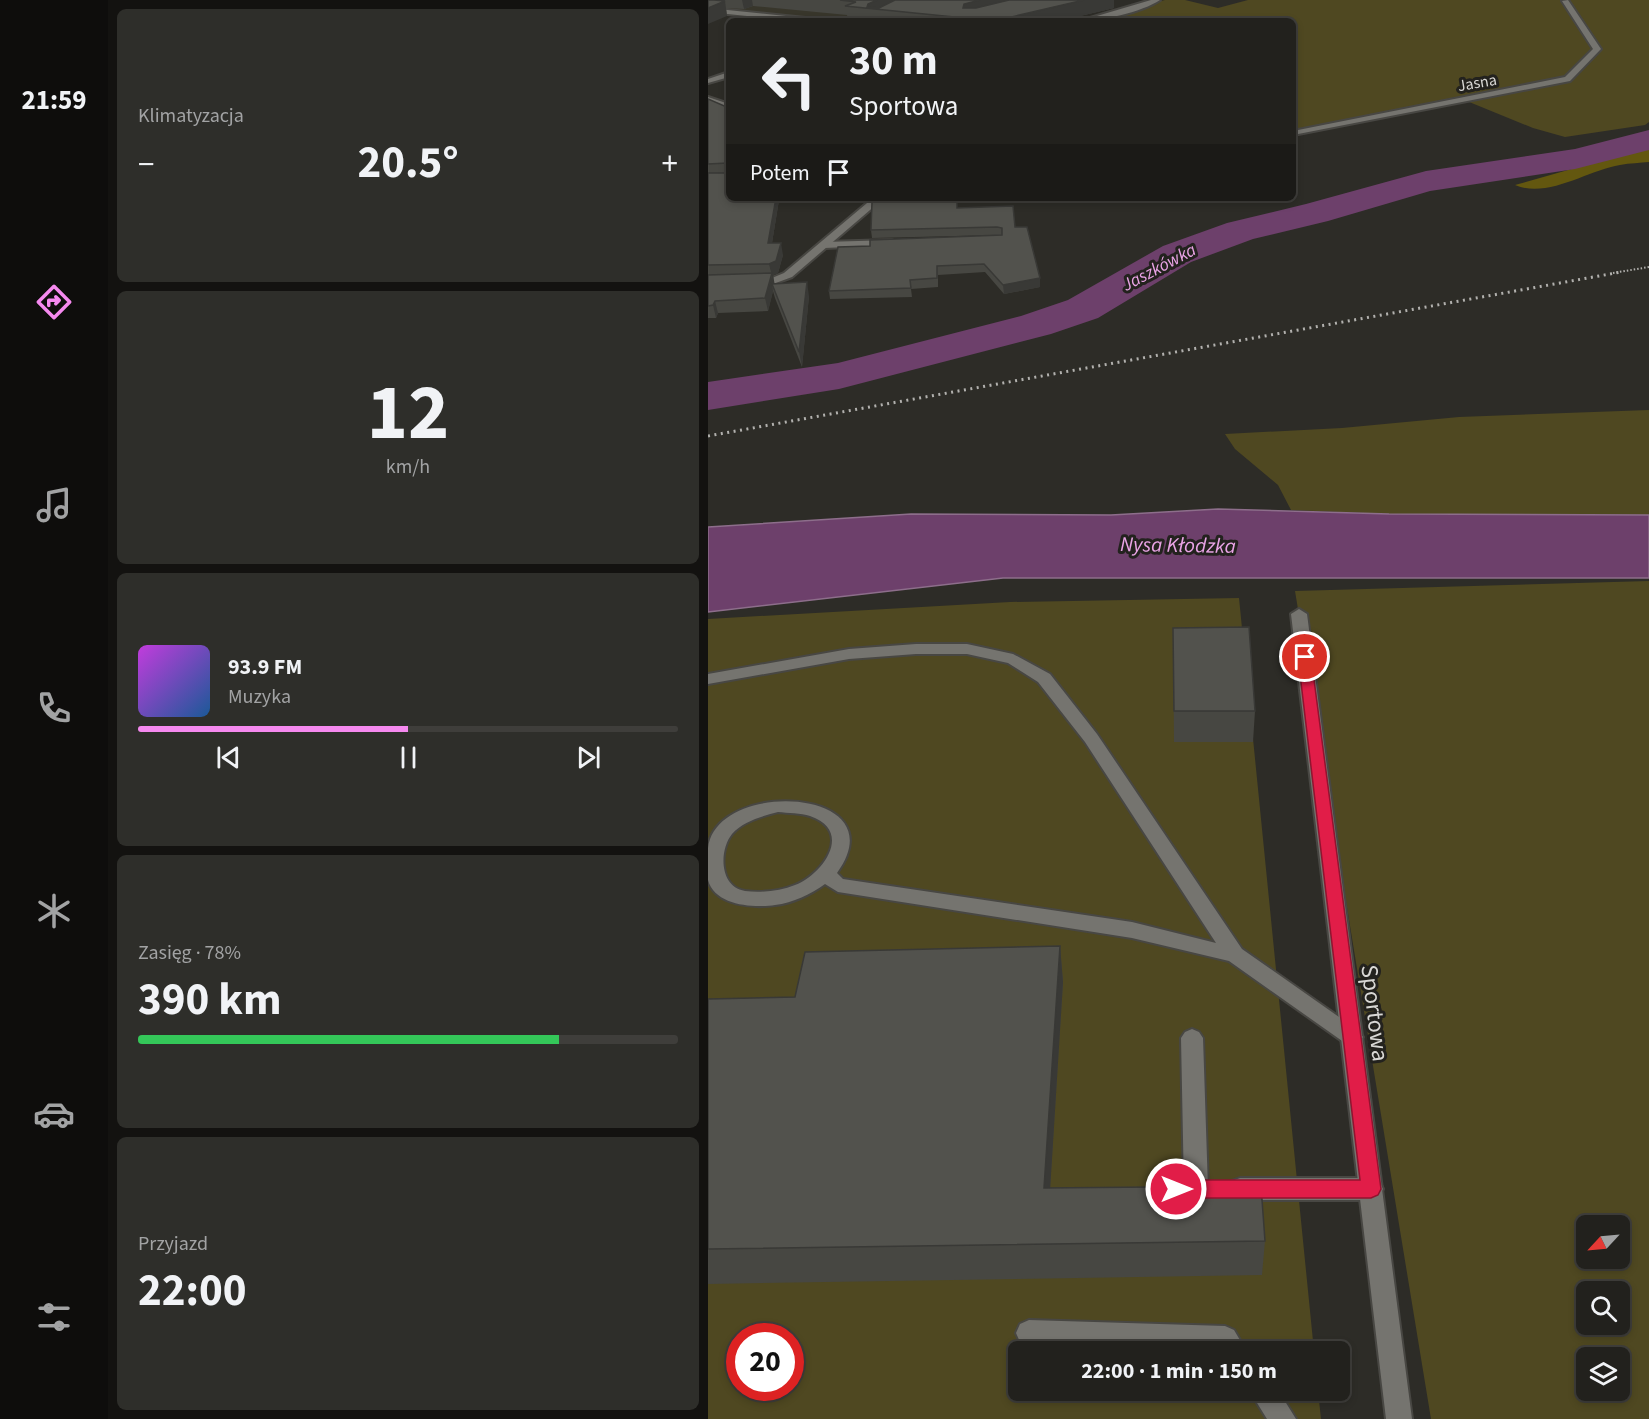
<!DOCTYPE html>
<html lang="pl">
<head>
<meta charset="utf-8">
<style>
  body { margin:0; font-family:"Source Sans 3",sans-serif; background:#2e2e2a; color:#f1f3f6; height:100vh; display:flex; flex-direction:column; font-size:22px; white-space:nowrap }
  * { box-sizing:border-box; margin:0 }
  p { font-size:20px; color:#a2a3a4 }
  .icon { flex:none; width:33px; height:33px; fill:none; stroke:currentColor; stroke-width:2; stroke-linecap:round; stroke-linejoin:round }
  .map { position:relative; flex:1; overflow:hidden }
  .drawer { display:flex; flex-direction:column; gap:9px; padding:9px; background:#131210; width:600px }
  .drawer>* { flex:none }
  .top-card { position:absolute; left:18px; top:18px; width:570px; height:183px; border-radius:9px; box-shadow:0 3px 9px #0003,0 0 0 2px #3f3e3b; background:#22211d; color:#f1f3f6; overflow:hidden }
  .needle { width:39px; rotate:244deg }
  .buttons { position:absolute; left:868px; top:1215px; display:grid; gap:12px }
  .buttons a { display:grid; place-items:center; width:54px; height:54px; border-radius:9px; background:#22211d; box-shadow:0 3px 9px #0003,0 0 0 2px #3f3e3b; font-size:30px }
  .speed { position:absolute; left:18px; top:1323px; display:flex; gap:12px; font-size:30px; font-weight:700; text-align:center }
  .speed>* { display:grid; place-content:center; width:78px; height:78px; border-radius:50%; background:#22211d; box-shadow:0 3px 9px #0003,0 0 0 2px #3f3e3b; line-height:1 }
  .speed .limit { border:9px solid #d22; background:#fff; color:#111 }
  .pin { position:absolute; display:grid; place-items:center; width:51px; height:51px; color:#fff; margin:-26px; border:3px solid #fff; border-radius:50%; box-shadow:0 2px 6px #0007 }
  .me { position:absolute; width:66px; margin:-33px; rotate:90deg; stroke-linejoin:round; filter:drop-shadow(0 0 4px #0008) }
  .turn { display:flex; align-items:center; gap:21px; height:126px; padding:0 24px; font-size:27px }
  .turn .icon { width:78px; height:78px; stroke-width:2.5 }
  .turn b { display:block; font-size:42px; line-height:51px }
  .then { display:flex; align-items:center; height:57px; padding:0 24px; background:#0003; gap:12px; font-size:22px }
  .big { font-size:45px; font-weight:700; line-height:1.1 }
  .drawer .widget { flex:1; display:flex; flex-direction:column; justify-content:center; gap:9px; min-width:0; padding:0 21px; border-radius:9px; background:#2e2e2a }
  .drawer .dial { align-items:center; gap:0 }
  .dial b { font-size:78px; line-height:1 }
  .song { display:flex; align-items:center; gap:18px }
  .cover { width:72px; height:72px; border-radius:9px; background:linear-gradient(135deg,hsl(290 70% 55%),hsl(210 70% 35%)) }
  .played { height:6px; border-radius:3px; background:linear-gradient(90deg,#f589ef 50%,#3f3e3b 50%) }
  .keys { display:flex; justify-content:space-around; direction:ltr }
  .heat { display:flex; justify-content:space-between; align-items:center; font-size:33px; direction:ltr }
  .charge { height:9px; border-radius:4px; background:linear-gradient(90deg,#34c759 78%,#3f3e3b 0) }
  .trip { position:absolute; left:300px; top:1341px; width:342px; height:60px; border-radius:9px; background:#22211d; box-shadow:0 3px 9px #0003,0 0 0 2px #3f3e3b; font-weight:700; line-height:60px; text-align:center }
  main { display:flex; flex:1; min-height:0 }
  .tab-bar { display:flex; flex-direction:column; width:108px; justify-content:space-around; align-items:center; background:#0e0d0c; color:#a2a3a4 }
  .tab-bar .icon { width:42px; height:42px }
  .tab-bar .on { color:#f589ef }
  .tab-bar b { font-size:27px; color:#f1f3f6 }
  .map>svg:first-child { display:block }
  .built { fill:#38362b }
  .green { fill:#4f4821; fill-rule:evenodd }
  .forest { fill:#63570f }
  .water { fill:#6d406b; stroke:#8d6e8b; stroke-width:1.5 }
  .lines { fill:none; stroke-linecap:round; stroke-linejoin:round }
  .river { fill:#6d406b; fill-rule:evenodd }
  .service-casing { stroke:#484743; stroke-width:4 }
  .minor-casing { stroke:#484743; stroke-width:4 }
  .secondary-casing { stroke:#484743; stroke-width:4 }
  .service { fill:#75746f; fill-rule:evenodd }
  .minor { fill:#75746f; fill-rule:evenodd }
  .secondary { fill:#75746f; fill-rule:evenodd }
  .rail-far1 { stroke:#b2b1ae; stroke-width:2; stroke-dasharray:1.5 2; stroke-linecap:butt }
  .rail { stroke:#b2b1ae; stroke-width:3; stroke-dasharray:2 4.5; stroke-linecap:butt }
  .wall { fill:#474742 }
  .shaded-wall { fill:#393936 }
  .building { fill:#52524d; stroke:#393936; stroke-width:1.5 }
  .route { fill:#e11d48; stroke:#92132f; stroke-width:1.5 }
  .labels { text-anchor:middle; stroke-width:6; stroke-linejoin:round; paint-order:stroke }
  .far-street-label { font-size:16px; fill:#d9d8d5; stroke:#23221e }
  .far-water-label { font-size:18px; font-style:italic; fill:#eaa4e6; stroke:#23221e }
  .water-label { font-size:21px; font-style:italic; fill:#eaa4e6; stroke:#23221e }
  .near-street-label { font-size:24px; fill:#d9d8d5; stroke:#23221e }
</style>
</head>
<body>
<main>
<nav class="tab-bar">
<b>21:59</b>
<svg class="icon on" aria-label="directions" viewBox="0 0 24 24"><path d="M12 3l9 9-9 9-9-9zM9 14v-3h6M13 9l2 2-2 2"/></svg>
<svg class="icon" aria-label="music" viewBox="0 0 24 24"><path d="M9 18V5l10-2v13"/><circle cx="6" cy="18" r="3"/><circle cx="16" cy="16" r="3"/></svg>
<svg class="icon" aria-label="phone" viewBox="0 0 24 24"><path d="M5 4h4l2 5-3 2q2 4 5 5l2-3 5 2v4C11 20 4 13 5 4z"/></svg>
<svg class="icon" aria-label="climate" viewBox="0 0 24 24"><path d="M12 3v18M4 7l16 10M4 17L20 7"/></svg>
<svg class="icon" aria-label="car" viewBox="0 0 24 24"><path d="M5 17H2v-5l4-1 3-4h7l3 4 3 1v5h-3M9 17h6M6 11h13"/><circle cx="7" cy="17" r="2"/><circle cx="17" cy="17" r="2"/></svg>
<svg class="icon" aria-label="filters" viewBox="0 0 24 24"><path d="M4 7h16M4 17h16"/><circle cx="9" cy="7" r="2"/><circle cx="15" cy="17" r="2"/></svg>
</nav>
<section class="drawer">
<div class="widget"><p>Klimatyzacja</p>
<div class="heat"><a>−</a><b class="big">20.5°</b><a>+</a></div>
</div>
<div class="widget dial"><b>12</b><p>km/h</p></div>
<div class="widget">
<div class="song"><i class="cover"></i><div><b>93.9 FM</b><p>Muzyka</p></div></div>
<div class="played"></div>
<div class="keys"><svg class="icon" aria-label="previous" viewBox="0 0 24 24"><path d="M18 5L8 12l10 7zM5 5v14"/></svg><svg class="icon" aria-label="pause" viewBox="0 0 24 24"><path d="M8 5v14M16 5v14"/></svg><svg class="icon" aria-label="next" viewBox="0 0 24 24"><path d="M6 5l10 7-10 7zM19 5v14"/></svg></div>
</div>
<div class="widget"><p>Zasięg · 78%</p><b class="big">390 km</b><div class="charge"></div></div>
<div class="widget"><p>Przyjazd</p><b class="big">22:00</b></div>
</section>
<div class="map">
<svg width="941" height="1419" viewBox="0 0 941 1419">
  <rect width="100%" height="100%" fill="#2d2c27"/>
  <path class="built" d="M0,0H252L172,21H79L0,12Z"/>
  <path class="green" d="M457,0H477L510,8L540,0H941V122L937,125L857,137L825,128L749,97L585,130V21H372Z
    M941,410V515L681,514L583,510L570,485L527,449L517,434L634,428L751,417Z
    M941,581V1419H723L587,591ZM879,1226H912V1258H879ZM879,1292H912V1324H879ZM879,1358H912V1390H879Z
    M531,598L606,1351L310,1352V1390L610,1391L613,1419H0V619L302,602ZM32,1336H82V1388H32Z"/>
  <path class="forest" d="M941,147V162C932,163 922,163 912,165C880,170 840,199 807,185Z"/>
  <path class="water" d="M510,509L681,514L941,515V578H295L0,612V527L203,514L403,515Z"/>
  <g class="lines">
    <path class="river" d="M941,130V150L867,169L722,191L620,221L545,239L483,262L390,318L343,334L131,389L0,410V382L130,363L313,316L360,300L455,246L519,223L598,204L718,171L867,149Z"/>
    <g class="service-casing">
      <path id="service" d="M443,0H452C434,12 394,21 372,21Z
        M0,8L107,19L110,21H88L0,12Z
        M184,240L189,243L187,245L116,248L111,245L116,242Z
        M208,644H259L305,654L342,674L389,734L534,949L651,1031L655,1037L651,1043L644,1046L637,1043L521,961L424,938L130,892L117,884C103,894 85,903 67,905C46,908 7,906 0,880C0,871 0,856 0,848C8,778 191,787 129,873L135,879L424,922L508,943L377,742L330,682L300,663L259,654H208L141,659L0,684V674L141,649ZM70,812C80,813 93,813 102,816C146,831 115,874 87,885C72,891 53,893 37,891C11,887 11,850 24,834C35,821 55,816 70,812Z
        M484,1029L491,1032L495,1038L500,1189L496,1197L488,1200L480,1197L476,1189L473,1038L477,1032Z
        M532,1178H663L671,1181L675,1189L671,1197L663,1200H532L524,1197L520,1189L524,1181Z
        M321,1320L517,1326L526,1330L539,1352L321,1346L312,1342L308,1333L312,1324Z
        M541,1390H570L588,1419H559Z"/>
    </g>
    <g class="minor-casing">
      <path id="minor" d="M860,0L893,49L862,81L585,135V131L857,77L885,49L854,1Z
        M0,97L21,104V109L0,102Z
        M165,198H176L84,277L65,284L0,285V279L64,278L76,273Z
        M591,609L599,614L704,1419H678L583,614Z"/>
    </g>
    <g class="secondary-casing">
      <path id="secondary" d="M18,73H21V77L0,83V79Z"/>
    </g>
    <use href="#service" class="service"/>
    <use href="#minor" class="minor"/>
    <use href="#secondary" class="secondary"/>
    <path class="rail-far1" d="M905,273L941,267"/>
    <path class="rail" d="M0,436L913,272"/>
  </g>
  <path class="wall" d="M0,0H406V8L351,21H140L139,15L45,6L36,9L18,8L19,16Z
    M0,99L21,108V198H123L71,200L64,243L75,255L70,273L65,275L66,284L101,296L94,367L67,298L65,291L60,311L10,313L8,318H0Z
    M250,208L307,227L332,287L296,294L277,272L230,275V287L203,289L204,297L122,299L121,291L162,246L292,235L164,238L163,230Z
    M465,628L547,711L545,742H466Z
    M352,946L355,982L342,1188L557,1241L554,1275L0,1284V999L87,997Z"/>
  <path class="shaded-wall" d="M34,0H44L45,6L36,9Z
    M169,0H191L186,7L159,8L160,4Z
    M272,0H332L260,18L255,8L256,4Z
    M376,0H406V8L351,21H286Z
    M17,1L19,16L0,24V8Z
    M68,198H71V200L62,255L60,243Z
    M73,243L75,255L70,273L65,275L67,286L64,284L65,291L60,311L57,298L64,276L61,264Z
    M332,278V287L296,294L295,285Z
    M99,282L101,296L94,367L91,352Z
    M7,301L10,313L8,318L5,305Z
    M352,946L355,982L340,1223L336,1188Z"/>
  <path class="building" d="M0,0H6L17,1L0,8Z
    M132,0H169L160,4L159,7L171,8L187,0H272L256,4L255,8H268L301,0H376L286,21L137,6L148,2Z
    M0,99L21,108V198H68L60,243H73L68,261L61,264L0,265V173H19L21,165L19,163L0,164Z
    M208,198H249V208L305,206L307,227H319L332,278L295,285L276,264L229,266V278L202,280L203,288L121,291L130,247L162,246V240L294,235V228L289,227L163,230L164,202L208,201Z
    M64,273L57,298L7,301L5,305L0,306V275Z
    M99,282L91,352L64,284Z
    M541,627L547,711H466L465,628Z
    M352,946L336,1188L553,1186L557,1241L0,1249V999L87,997L97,952Z"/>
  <path class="route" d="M597,653L603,657L673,1189L670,1195L663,1198H468L461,1195L458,1189L461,1183L468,1180H652L590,657Z"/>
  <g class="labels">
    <g class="far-street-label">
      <text transform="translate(769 82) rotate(-10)" y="6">Jasna</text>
    </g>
    <g class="far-water-label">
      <text transform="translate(451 267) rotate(-28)" y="6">Jaszkówka</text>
    </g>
    <g class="water-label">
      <text transform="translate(470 545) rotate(1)" y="7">Nysa Kłodzka</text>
    </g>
    <g class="near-street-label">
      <text transform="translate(667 1013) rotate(83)" y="8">Sportowa</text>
    </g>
  </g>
</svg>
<div class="buttons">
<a><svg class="needle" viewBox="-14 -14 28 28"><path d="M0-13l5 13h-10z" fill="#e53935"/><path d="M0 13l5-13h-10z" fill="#a2a3a4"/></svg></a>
<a><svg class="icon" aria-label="search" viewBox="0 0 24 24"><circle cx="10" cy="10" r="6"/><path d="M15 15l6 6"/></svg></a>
<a><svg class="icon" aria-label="layers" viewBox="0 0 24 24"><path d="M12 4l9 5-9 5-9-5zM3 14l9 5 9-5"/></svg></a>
</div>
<div class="speed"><div class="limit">20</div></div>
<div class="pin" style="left:597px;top:657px;background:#d93025"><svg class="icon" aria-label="arrive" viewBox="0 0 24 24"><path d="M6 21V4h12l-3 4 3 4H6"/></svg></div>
<svg class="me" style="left:468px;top:1189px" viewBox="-20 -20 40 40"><circle r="17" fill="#e11d48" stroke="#fff" stroke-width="3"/><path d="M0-11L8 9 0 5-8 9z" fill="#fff"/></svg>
<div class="trip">22:00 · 1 min · 150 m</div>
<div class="top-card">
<div class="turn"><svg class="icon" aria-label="left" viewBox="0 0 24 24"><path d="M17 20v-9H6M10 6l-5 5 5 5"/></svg><div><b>30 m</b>Sportowa</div></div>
<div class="then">Potem<svg class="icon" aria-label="arrive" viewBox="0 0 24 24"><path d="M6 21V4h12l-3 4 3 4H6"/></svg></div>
</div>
</div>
</main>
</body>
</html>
